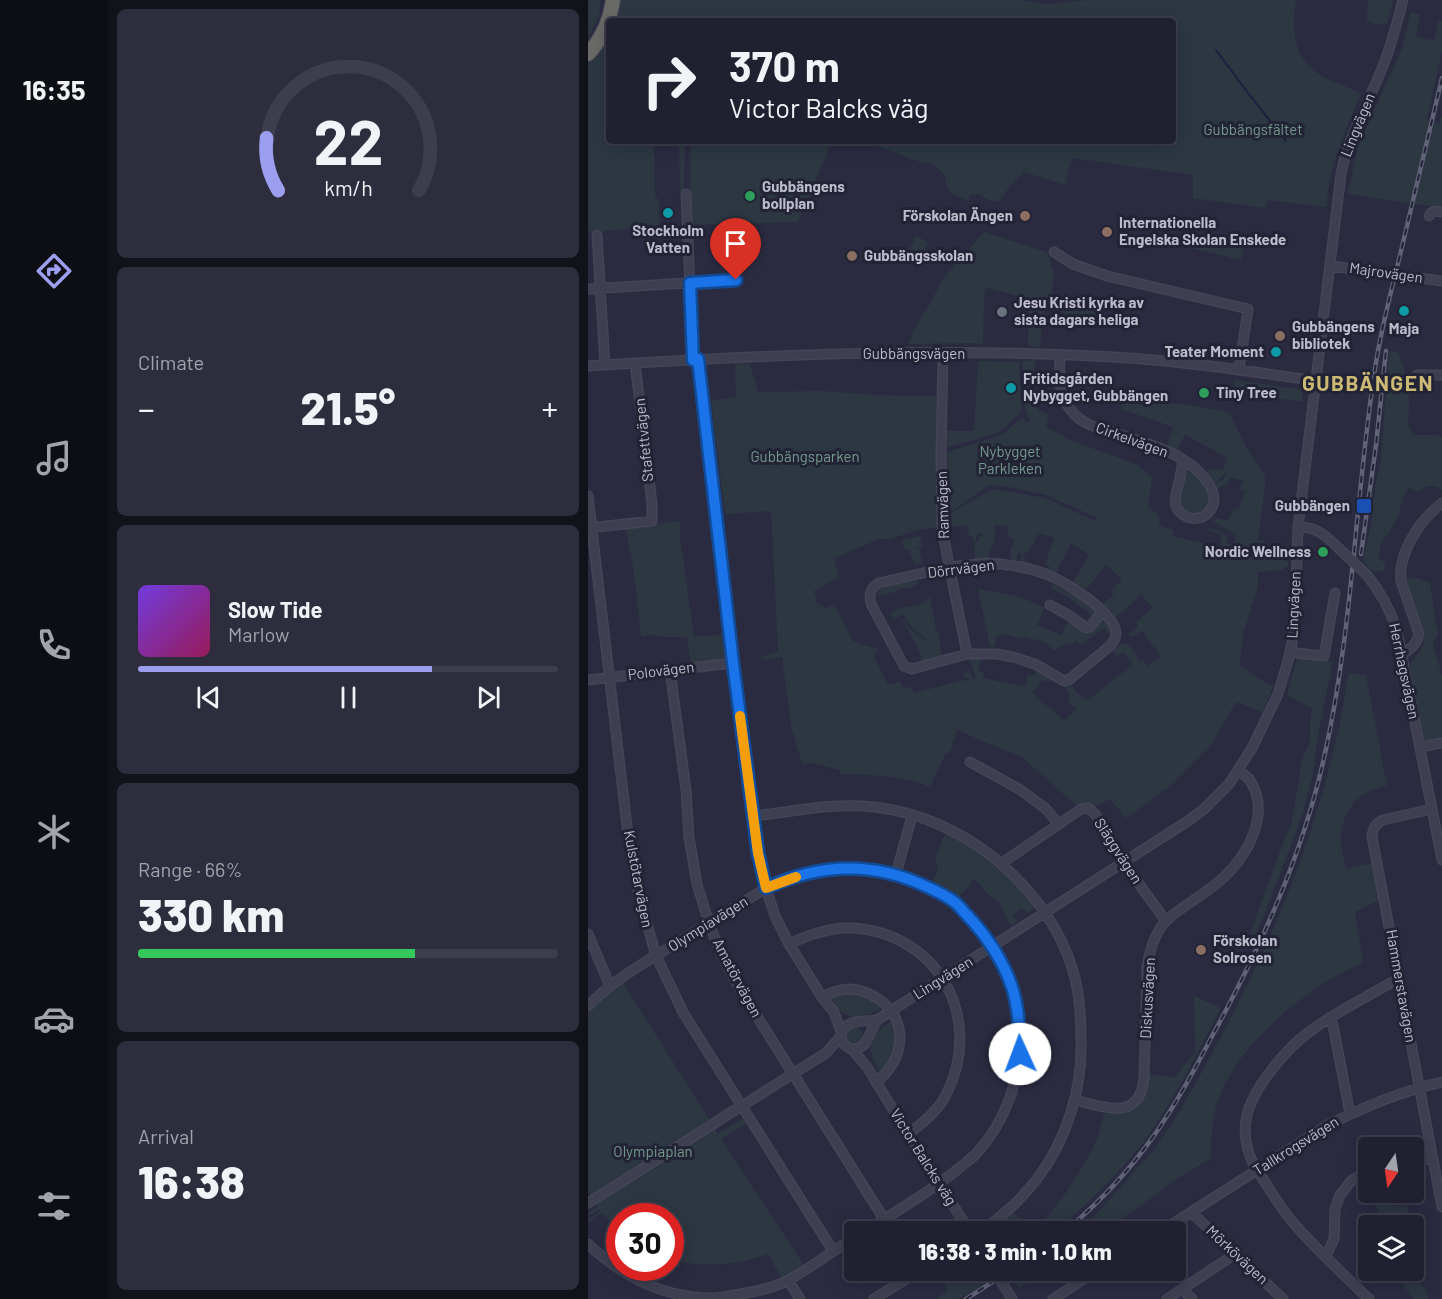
<!DOCTYPE html>
<html lang="en">
<head>
<meta charset="utf-8">
<style>
  body { margin:0; font-family:Barlow,sans-serif; background:#2d2d3d; color:#f1f3f6; height:100vh; display:flex; flex-direction:column; font-size:22px; white-space:nowrap }
  * { box-sizing:border-box; margin:0 }
  p { font-size:20px; color:#a2a3ab }
  .icon { flex:none; width:33px; height:33px; fill:none; stroke:currentColor; stroke-width:2; stroke-linecap:round; stroke-linejoin:round }
  .map { position:relative; flex:1; overflow:hidden }
  .drawer { display:flex; flex-direction:column; gap:9px; padding:9px; background:#12121b; width:480px }
  .drawer>* { flex:none }
  .guide { position:absolute; left:18px; top:18px; width:570px; height:126px; border-radius:6px; box-shadow:0 3px 15px #0003,0 0 0 2px #3d3e4d; background:#202031; color:#f1f3f6; overflow:hidden }
  .needle { width:39px; rotate:193deg }
  .buttons { position:absolute; left:770px; top:1137px; display:grid; gap:12px }
  .buttons a { display:grid; place-items:center; width:66px; height:66px; border-radius:6px; background:#202031; box-shadow:0 3px 15px #0003,0 0 0 2px #3d3e4d; font-size:30px }
  .speed { position:absolute; left:18px; top:1203px; display:flex; gap:12px; font-size:30px; font-weight:700; text-align:center }
  .speed>* { display:grid; place-content:center; width:78px; height:78px; border-radius:50%; background:#202031; box-shadow:0 3px 15px #0003,0 0 0 2px #3d3e4d; line-height:1 }
  .speed .limit { border:9px solid #d22; background:#fff; color:#111 }
  .pin { position:absolute; display:grid; place-items:center; width:51px; height:51px; color:#fff; margin:-62px -26px; border-radius:50% 50% 50% 0; rotate:-45deg; box-shadow:0 0 6px #0007 }
  .pin .icon { rotate:45deg }
  .me { position:absolute; width:66px; margin:-33px; rotate:358deg; stroke-linejoin:round; filter:drop-shadow(0 0 4px #0008) }
  .turn { display:flex; align-items:center; gap:21px; height:126px; padding:0 24px; font-size:27px }
  .turn .icon { width:78px; height:78px; stroke-width:2.5 }
  .turn b { display:block; font-size:42px; line-height:51px }
  .big { font-size:45px; font-weight:800; line-height:1.1 }
  .drawer .widget { flex:1; display:flex; flex-direction:column; justify-content:center; gap:9px; min-width:0; padding:0 21px; border-radius:9px; background:#2d2d3d }
  .drawer .dial { align-items:center; gap:0 }
  .dial svg { height:156px; overflow:visible; fill:none; stroke:#3d3e4d; stroke-width:7; stroke-linecap:round; text-anchor:middle }
  .dial text { fill:#f1f3f6; stroke:none }
  .song { display:flex; align-items:center; gap:18px }
  .cover { width:72px; height:72px; border-radius:9px; background:linear-gradient(135deg,hsl(260 70% 55%),hsl(330 70% 35%)) }
  .played { height:6px; border-radius:3px; background:linear-gradient(90deg,#9c9eef 70%,#3d3e4d 70%) }
  .keys { display:flex; justify-content:space-around; direction:ltr }
  .heat { display:flex; justify-content:space-between; align-items:center; font-size:33px; direction:ltr }
  .charge { height:9px; border-radius:4px; background:linear-gradient(90deg,#34c759 66%,#3d3e4d 0) }
  .trip { position:absolute; left:256px; top:1221px; width:342px; height:60px; border-radius:6px; background:#202031; box-shadow:0 3px 15px #0003,0 0 0 2px #3d3e4d; font-weight:800; line-height:60px; text-align:center }
  main { display:flex; flex:1; min-height:0 }
  .tabs { display:flex; flex-direction:column; width:108px; justify-content:space-around; align-items:center; background:#0d0d14; color:#a2a3ab }
  .tabs .icon { width:42px; height:42px }
  .tabs .current { color:#9c9eef }
  .tabs b { font-size:27px; color:#f1f3f6 }
  .map>svg:first-child { display:block }
  .green { fill:#2c3742 }
  .lines { fill:none; stroke-linecap:round; stroke-linejoin:round }
  .stream { stroke:#1d1f3e; stroke-width:2 }
  .minor-casing { stroke:#444557; stroke-width:11 }
  .trunk-casing { stroke:#454758; stroke-width:16 }
  .minor { stroke:#3e3f51; stroke-width:8 }
  .trunk { stroke:#696966; stroke-width:14 }
  .rail-casing { stroke:#606277; stroke-width:4.5 }
  .rail { stroke:#222436; stroke-width:2; stroke-dasharray:7; stroke-linecap:butt }
  .minor-bridge-casing { stroke:#444557; stroke-width:11; stroke-linecap:butt }
  .minor-bridge { stroke:#3e3f51; stroke-width:8 }
  .route-casing { stroke:#114b97; stroke-width:15 }
  .route { stroke:#1a73e8; stroke-width:10 }
  .slow { stroke:#f59e0b; stroke-width:10 }
  .leisure-dot { fill:#2e9e5b; stroke:#222436; stroke-width:2 }
  .culture-dot { fill:#0f9aa8; stroke:#222436; stroke-width:2 }
  .education-dot { fill:#8d6e63; stroke:#222436; stroke-width:2 }
  .worship-dot { fill:#6b7280; stroke:#222436; stroke-width:2 }
  .transit-dot { fill:#1a4fb4; stroke:#222436; stroke-width:2 }
  .labels { text-anchor:middle; stroke-width:6; stroke-linejoin:round; paint-order:stroke }
  .street-label { font-size:15px; fill:#bbbbcb; stroke:#222436 }
  .park-label { font-size:15px; fill:#74998a; stroke:#222436 }
  .poi-label { font-size:15px; font-weight:bold; fill:#bbbbcb; stroke:#222436; text-anchor:start }
  .district-label { font-size:21px; font-weight:bold; letter-spacing:1.5px; fill:#ccba74; stroke:#222436 }
</style>
</head>
<body>
<main>
<nav class="tabs">
<b>16:35</b>
<svg class="icon current" aria-label="directions" viewBox="0 0 24 24"><path d="M12 3l9 9-9 9-9-9zM9 14v-3h6M13 9l2 2-2 2"/></svg>
<svg class="icon" aria-label="music" viewBox="0 0 24 24"><path d="M9 18V5l10-2v13"/><circle cx="6" cy="18" r="3"/><circle cx="16" cy="16" r="3"/></svg>
<svg class="icon" aria-label="phone" viewBox="0 0 24 24"><path d="M5 4h4l2 5-3 2q2 4 5 5l2-3 5 2v4C11 20 4 13 5 4z"/></svg>
<svg class="icon" aria-label="climate" viewBox="0 0 24 24"><path d="M12 3v18M4 7l16 10M4 17L20 7"/></svg>
<svg class="icon" aria-label="car" viewBox="0 0 24 24"><path d="M5 17H2v-5l4-1 3-4h7l3 4 3 1v5h-3M9 17h6M6 11h13"/><circle cx="7" cy="17" r="2"/><circle cx="17" cy="17" r="2"/></svg>
<svg class="icon" aria-label="filters" viewBox="0 0 24 24"><path d="M4 7h16M4 17h16"/><circle cx="9" cy="7" r="2"/><circle cx="15" cy="17" r="2"/></svg>
</nav>
<section class="drawer">
<div class="widget dial"><svg viewBox="0 0 100 80">
<path d="M14 69A42 42 0 1 1 86 69"/>
<path d="M14 69A42 42 0 0 1 8 42" stroke="#9c9eef"/>
<text x="50" y="56" font-size="32" font-weight="700">22</text>
<text x="50" y="72" font-size="11">km/h</text>
</svg></div>
<div class="widget"><p>Climate</p>
<div class="heat"><a>−</a><b class="big">21.5°</b><a>+</a></div>
</div>
<div class="widget">
<div class="song"><i class="cover"></i><div><b>Slow Tide</b><p>Marlow</p></div></div>
<div class="played"></div>
<div class="keys"><svg class="icon" aria-label="previous" viewBox="0 0 24 24"><path d="M18 5L8 12l10 7zM5 5v14"/></svg><svg class="icon" aria-label="pause" viewBox="0 0 24 24"><path d="M8 5v14M16 5v14"/></svg><svg class="icon" aria-label="next" viewBox="0 0 24 24"><path d="M6 5l10 7-10 7zM19 5v14"/></svg></div>
</div>
<div class="widget"><p>Range · 66%</p><b class="big">330 km</b><div class="charge"></div></div>
<div class="widget"><p>Arrival</p><b class="big">16:38</b></div>
</section>
<div class="map">
<svg width="854" height="1299" viewBox="0 0 854 1299">
  <rect width="100%" height="100%" fill="#2a2b41"/>
  <path class="green" d="M0,0H13L11,17L0,37Z
    M27,0H430L459,4L502,0H708C704,23 704,50 722,67C734,79 758,86 773,93L748,156L741,184L738,207L679,200L677,208L605,198V175L484,158L477,185L436,172L422,186L411,202L401,200L390,194L382,195L381,201L362,193L358,185L357,175L348,166L340,163L329,161L276,141H585V21H24Z
    M780,0H805L799,24C792,24 784,25 779,20Z
    M823,12L832,15L828,37L844,40L847,38L851,20L854,21V51L839,119L852,123L854,115V208L760,194L770,146L813,51Z
    M21,28V141H97L96,191L92,193L91,143L66,144L67,197L71,200V226L6,232L0,231V59Z
    M102,141H244L210,222L103,225Z
    M396,232L459,252L466,273L464,298L512,307L509,324L500,321H487L469,309L456,308L452,347L440,346L441,307L430,306V296L399,288L396,296L395,344L384,343L321,344L325,331L339,309L355,279Z
    M604,234L656,242L653,260L602,248Z
    M328,236L340,242L329,265L317,259Z
    M801,351L810,352L822,384L820,425L826,435H848L854,437V490C847,483 836,486 829,492L821,488L815,496L811,514L801,533L794,541L790,557L798,564L795,571H785L775,561L783,524L788,481L793,460Z
    M447,360L446,379H441V404H446L451,411L461,414L458,427L484,441L551,465L556,471L564,477L560,507L571,515V525L586,530L585,536L631,547L634,534L620,530L621,528L633,532L639,537L638,543L643,545V549L645,548L648,535L637,528L630,526L631,524L622,521L623,520L626,521L629,518L640,521L646,508L651,509L657,492L651,490L655,481L642,477L639,485H633L634,487L628,488L626,485L636,479L639,473L638,472L626,484L619,473L622,469L634,470L640,458L597,435L590,448L594,451L593,453L579,446L585,427L533,409L534,401L541,399L600,405L637,411L642,414L659,448L677,476V487L670,540L677,541L675,557L700,561V566L693,570L670,572V587L655,634L652,665L670,678L685,686L675,712L648,702L622,747L585,784L538,818L522,799L505,808L500,803L491,808L435,758L369,730L362,752L357,755L342,787C318,775 280,775 253,774L252,770L223,763L214,764L203,726L194,657L176,660L175,656L190,652L183,511L137,514L123,401L148,397L147,363L162,364L170,392L235,391L288,395L348,396V515L349,527L330,530L302,539H289L280,544L246,558L251,577L226,591L229,603L238,608L246,605L266,642L269,641L272,644L291,649L285,655L300,685L304,683L305,684L312,681L315,688L324,687L326,693L381,679V677L376,678V674L381,670L385,678H388L381,659H392L393,662L390,671L396,672L395,678L437,687L440,674L446,676L448,671L462,679V681L459,680L458,682L454,680L444,693L476,720L489,709L480,702L481,695L477,686L484,683C487,692 492,695 499,701L545,664L535,652L529,656L524,650L533,643L535,644L539,643L552,661L555,659L559,666L573,657L554,631L544,637L543,635L541,636L539,635L550,626L548,622L565,607L553,595L527,618L524,614L525,612L523,610L521,611L515,604L526,595L523,592L534,579L518,565L496,592L484,584L501,554L483,544L467,575L460,572L462,567L457,564L466,538L450,533L446,544L441,547L440,552H437L435,558L438,559L436,564L432,563L434,555L430,554L428,562L423,561V546H425L426,540L423,539V537H420V526L407,525L406,542L402,550L400,559H396V557H393L392,559H387L386,544L391,540L390,536H394V533L388,535V540L386,542L384,536H381L380,525L361,527L360,517L362,514L400,491L407,489L457,498L508,521L509,518L458,495L416,486L402,485L368,508L360,512L359,452L413,435L420,430L433,418L435,417L439,423L442,420C433,403 434,381 435,361Z
    M390,361L432,362L431,368L434,410L417,428L410,433L361,447H359L358,431H386Z
    M647,380L715,390L714,402L645,392Z
    M595,468L602,473L609,475C615,481 621,488 622,496C624,508 612,519 600,513C597,512 595,509 592,507L590,496Z
    M92,521V537L106,637L136,634L139,654L135,660L103,665L99,637H77L65,635L53,636L45,566L37,527Z
    M332,536L334,547L326,549H331L334,561L333,564L329,565L324,559L321,550H318L313,542L314,540Z
    M817,577L832,579L842,583L848,624L851,633L845,643L854,676V738L834,741L820,668L835,646L836,635Z
    M328,579L330,584C325,586 321,590 314,588L307,592L288,596C293,583 315,582 328,579Z
    M465,584L489,597L508,612L505,616L483,599L463,588Z
    M390,589L429,596L457,607L449,625L473,635L482,618L497,629L513,617C521,625 529,634 518,643L517,641L523,636L515,628L493,645L488,640L481,646L478,643L466,651L457,642L433,636L435,639L414,633L412,636H408L407,647H402Z
    M342,597L348,627L347,628V631H350L354,656L335,662L332,659L334,657L314,618L323,630L338,641L340,640L323,627L315,614L305,620L302,614L308,610L317,607L335,604Z
    M710,654L745,661L730,736L725,774L715,813L701,851L667,938L662,934L693,848L704,822L715,755L722,742V724L724,709L699,695Z
    M760,673L778,675L799,786C770,791 754,810 753,839C753,848 756,859 758,868L786,863L793,899L767,912L775,962C759,971 741,978 727,989C687,1018 644,1056 629,1104C623,1121 624,1141 622,1159L586,1181L518,1231L489,1232C510,1214 528,1193 545,1173C553,1164 562,1155 569,1145C593,1112 612,1075 631,1040C683,944 725,842 749,736C754,715 757,694 760,673Z
    M358,831C391,851 428,873 447,908L439,913L433,908L425,915L430,922L423,926L412,904L402,896L386,879L368,901L343,885L350,868C344,855 354,844 358,831Z
    M34,981L121,1119L148,1101L149,1103L122,1120L131,1136V1133L158,1117L161,1122L133,1139L216,1265L194,1279L180,1254C155,1262 136,1266 110,1264C101,1264 92,1261 82,1260V1216H32L31,1230L14,1213L0,1222V1219L13,1211L11,1210L0,1216V1213L9,1207L1,1193L0,1194V1010Z
    M256,992L273,994L296,1007C284,1013 268,1023 254,1012C249,1009 246,1001 242,996Z
    M606,996L633,1008C609,1054 586,1101 555,1143C529,1176 499,1203 469,1231H428L418,1217L424,1211L443,1230L459,1217L477,1194L503,1152L510,1136L517,1111L532,1112L545,1106L559,1074L587,1077L607,1052Z
    M304,1020L309,1036L305,1057L294,1074C290,1068 285,1062 284,1056C279,1039 292,1028 304,1020Z
    M264,1026C271,1027 275,1030 275,1038L272,1044L261,1045L256,1033Z
    M780,1175V1192L793,1193L797,1202L807,1206L819,1205L824,1225H788L785,1221L790,1210L768,1180Z
    M825,1233L832,1270V1284L837,1288L840,1299H826L803,1271L825,1270Z
    M440,1270L457,1271L431,1288L426,1280Z
    M349,1271H361L367,1280L374,1277L380,1278L384,1283L397,1277L400,1282L371,1299H348L360,1290Z"/>
  <g class="lines">
    <path class="stream" d="M628,50L660,93L698,141"/>
    <g class="minor-casing">
      <path id="minor" d="M98,194L105,360
        M841,216L843,213L847,211L854,212
        M9,235L17,365
        M466,252L485,264L519,276L660,309L651,369
        M743,266L854,281
        M0,289L148,280
        M355,353L353,451L354,527L360,560L379,654
        M472,355C471,377 470,398 487,415C497,425 511,428 524,432C556,443 596,451 617,479C622,485 626,491 626,499C626,507 621,514 614,517C608,519 601,519 596,515C581,507 589,491 592,478C593,472 594,466 595,460
        M110,359L145,663L170,853L178,888L187,916L201,944L234,997L246,1012L253,1032
        M0,366C175,355 350,347 525,357C593,361 661,371 728,381
        M829,375H854
        M0,496L41,843L50,891L68,956L96,1014L245,1251
        M710,527C733,526 743,542 759,556
        M1,528L64,521V504L47,363
        M399,563C419,564 439,567 458,574C477,582 526,611 528,633C528,638 526,641 523,645L482,679L476,681L447,664L425,657L409,654H379L324,669L316,666L284,606C280,596 281,589 291,583L361,567Z
        M778,574C793,592 802,609 809,631L854,860
        M462,605L482,616L498,628L502,627L514,611
        M703,650L708,653L736,656L747,593
        M814,655C823,648 828,646 831,634L813,581C810,552 832,520 854,503
        M82,670L98,790L101,837L109,884L121,923L133,954L150,986L296,1219
        M0,680L145,663
        M832,747L854,743
        M382,762L431,789L457,808L471,824
        M844,809L795,820C787,824 785,828 784,837L854,1207
        M166,816C202,812 239,804 275,806C301,808 331,815 354,826C420,856 478,920 490,993C492,1008 493,1023 493,1038C495,1087 479,1140 449,1179C432,1201 415,1215 393,1232
        M414,863L493,809L500,808L507,814L535,862L578,921
        M308,874L324,816
        M0,934L22,986
        M201,944C220,935 241,927 263,928C350,932 397,1018 358,1095C350,1111 334,1124 320,1134
        M234,997C242,993 251,989 261,989C270,989 279,992 287,997C322,1017 318,1060 288,1082
        M0,1006C29,976 73,953 108,931C123,922 139,912 154,903C165,896 175,889 186,885C212,873 241,867 270,868C291,869 313,875 331,883C342,888 354,893 364,900C371,905 377,913 383,919C445,984 449,1087 388,1154C383,1159 376,1164 370,1169C341,1193 308,1211 276,1232
        M741,1018L745,1025L762,1114
        M289,1020L277,1044C265,1054 253,1048 253,1032C260,1019 275,1022 289,1020L600,821L616,809L641,784L664,748L690,694L700,661L705,638L707,622L710,527L753,174C761,133 784,97 798,58C805,39 810,19 815,0
        M264,1049L279,1067L320,1134L382,1232
        M487,1100C516,1107 552,1122 556,1078L559,966C562,950 567,931 579,920C595,905 618,894 635,878C660,855 684,812 661,779C658,776 654,773 651,770
        M825,1161L845,1158
        M0,1203L238,1053L253,1036
        M603,1212L695,1299
        M572,1232L738,1126C775,1107 813,1091 854,1082
        M0,1244C35,1277 75,1298 124,1298C133,1298 143,1295 152,1294C167,1292 187,1287 201,1280C223,1267 245,1251 267,1237
        M738,1256L746,1239L747,1209L752,1195L764,1180L780,1171
        M406,1270L424,1299
        M200,1280L212,1299
        M594,1289L604,1299
        M286,1299L332,1270
        M465,1299L510,1270
        M579,1299L647,1254
        M781,1299C757,1276 732,1253 710,1228C698,1216 689,1201 680,1187C674,1177 666,1167 662,1156C658,1145 656,1132 658,1120C662,1091 698,1049 721,1032C749,1011 781,996 811,978"/>
    </g>
    <g class="trunk-casing">
      <path id="trunk" d="M0,54C15,38 22,21 25,0"/>
    </g>
    <use href="#minor" class="minor"/>
    <use href="#trunk" class="trunk"/>
    <g class="rail-casing">
      <path id="rail" d="M773,554L788,445L798,351
        M476,1232C516,1199 552,1159 579,1116C595,1091 609,1065 622,1040C671,951 714,857 736,758C765,630 767,498 787,369C793,328 804,288 814,247C827,191 841,134 854,78
        M378,1299L423,1270"/>
    </g>
    <use href="#rail" class="rail"/>
    <g class="minor-bridge-casing">
      <path id="minor-bridge" d="M759,556L778,574"/>
    </g>
    <use href="#minor-bridge" class="minor-bridge"/>
  </g>
  <g class="lines">
    <g class="route-casing">
      <path id="route" d="M148,280L102,283L105,360L110,359L145,663L170,853L178,888C230,864 284,861 337,886C346,890 357,895 365,901C370,904 374,910 378,914C398,935 414,958 424,987C431,1009 432,1032 432,1054"/>
    </g>
    <use href="#route" class="route"/>
    <path class="slow" d="M152,716L170,853L178,888L208,877"/>
  </g>
  <g class="leisure-dot">
    <circle cx="162" cy="196" r="6"/>
    <circle cx="616" cy="393" r="6"/>
    <circle cx="735" cy="552" r="6"/>
  </g>
  <g class="culture-dot">
    <circle cx="80" cy="213" r="6"/>
    <circle cx="816" cy="311" r="6"/>
    <circle cx="688" cy="352" r="6"/>
    <circle cx="423" cy="388" r="6"/>
  </g>
  <g class="education-dot">
    <circle cx="437" cy="216" r="6"/>
    <circle cx="519" cy="232" r="6"/>
    <circle cx="264" cy="256" r="6"/>
    <circle cx="692" cy="336" r="6"/>
    <circle cx="613" cy="950" r="6"/>
  </g>
  <circle class="worship-dot" cx="414" cy="312" r="6"/>
  <rect class="transit-dot" x="768" y="498" width="16" height="16" rx="3"/>
  <g class="labels">
    <g class="street-label">
      <text transform="translate(770 125) rotate(-68)" y="5">Lingvägen</text>
      <text transform="translate(798 273) rotate(8)" y="5">Majrovägen</text>
      <text x="326" y="359">Gubbängsvägen</text>
      <text transform="translate(56 440) rotate(-96)" y="5">Stafettvägen</text>
      <text transform="translate(544 440) rotate(20)" y="5">Cirkelvägen</text>
      <text transform="translate(355 505) rotate(-92)" y="5">Ramvägen</text>
      <text transform="translate(373 569) rotate(-7)" y="5">Dörrvägen</text>
      <text transform="translate(706 605) rotate(-87)" y="5">Lingvägen</text>
      <text transform="translate(73 671) rotate(-7)" y="5">Polovägen</text>
      <text transform="translate(816 671) rotate(78)" y="5">Herrhagsvägen</text>
      <text transform="translate(530 851) rotate(57)" y="5">Släggvägen</text>
      <text transform="translate(50 879) rotate(79)" y="5">Kulstötarvägen</text>
      <text transform="translate(120 924) rotate(-32)" y="5">Olympiavägen</text>
      <text transform="translate(149 978) rotate(62)" y="5">Amatörvägen</text>
      <text transform="translate(355 978) rotate(-32)" y="5">Lingvägen</text>
      <text transform="translate(813 986) rotate(80)" y="5">Hammerstavägen</text>
      <text transform="translate(560 998) rotate(-87)" y="5">Diskusvägen</text>
      <text transform="translate(708 1146) rotate(-32)" y="5">Tallkrogsvägen</text>
      <text transform="translate(335 1157) rotate(58)" y="5">Victor Balcks väg</text>
      <text transform="translate(649 1255) rotate(43)" y="5">Mörkövägen</text>
    </g>
    <g class="park-label">
      <text x="665" y="135">Gubbängsfältet</text>
      <text x="422" y="457">Nybygget<tspan x="422" dy="17">Parkleken</tspan></text>
      <text x="217" y="462">Gubbängsparken</text>
      <text x="65" y="1157">Olympiaplan</text>
    </g>
    <g class="poi-label">
      <text x="174" y="192">Gubbängens<tspan x="174" dy="17">bollplan</tspan></text>
      <text x="425" y="221" text-anchor="end">Förskolan Ängen</text>
      <text x="531" y="228">Internationella<tspan x="531" dy="17">Engelska Skolan Enskede</tspan></text>
      <text x="80" y="236" text-anchor="middle">Stockholm<tspan x="80" dy="17">Vatten</tspan></text>
      <text x="276" y="261">Gubbängsskolan</text>
      <text x="426" y="308">Jesu Kristi kyrka av<tspan x="426" dy="17">sista dagars heliga</tspan></text>
      <text x="704" y="332">Gubbängens<tspan x="704" dy="17">bibliotek</tspan></text>
      <text x="816" y="334" text-anchor="middle">Maja</text>
      <text x="676" y="357" text-anchor="end">Teater Moment</text>
      <text x="435" y="384">Fritidsgården<tspan x="435" dy="17">Nybygget, Gubbängen</tspan></text>
      <text x="628" y="398">Tiny Tree</text>
      <text x="762" y="511" text-anchor="end">Gubbängen</text>
      <text x="723" y="557" text-anchor="end">Nordic Wellness</text>
      <text x="625" y="946">Förskolan<tspan x="625" dy="17">Solrosen</tspan></text>
    </g>
    <g class="district-label">
      <text x="780" y="391">GUBBÄNGEN</text>
    </g>
  </g>
</svg>
<div class="buttons">
<a><svg class="needle" viewBox="-14 -14 28 28"><path d="M0-13l5 13h-10z" fill="#e53935"/><path d="M0 13l5-13h-10z" fill="#a2a3ab"/></svg></a>
<a><svg class="icon" aria-label="layers" viewBox="0 0 24 24"><path d="M12 4l9 5-9 5-9-5zM3 14l9 5 9-5"/></svg></a>
</div>
<div class="speed"><div class="limit">30</div></div>
<div class="pin" style="left:148px;top:280px;background:#d93025"><svg class="icon" aria-label="arrive" viewBox="0 0 24 24"><path d="M6 21V4h12l-3 4 3 4H6"/></svg></div>
<svg class="me" style="left:432px;top:1054px" viewBox="-20 -20 40 40"><circle r="19" fill="#fff"/><path d="M0-13L10 11 0 6-10 11z" fill="#1a73e8"/></svg>
<div class="trip">16:38 · 3 min · 1.0 km</div>
<div class="guide">
<div class="turn"><svg class="icon" aria-label="right" viewBox="0 0 24 24"><path d="M7 20v-9h11M14 6l5 5-5 5"/></svg><div><b>370 m</b>Victor Balcks väg</div></div>
</div>
</div>
</main>
</body>
</html>
